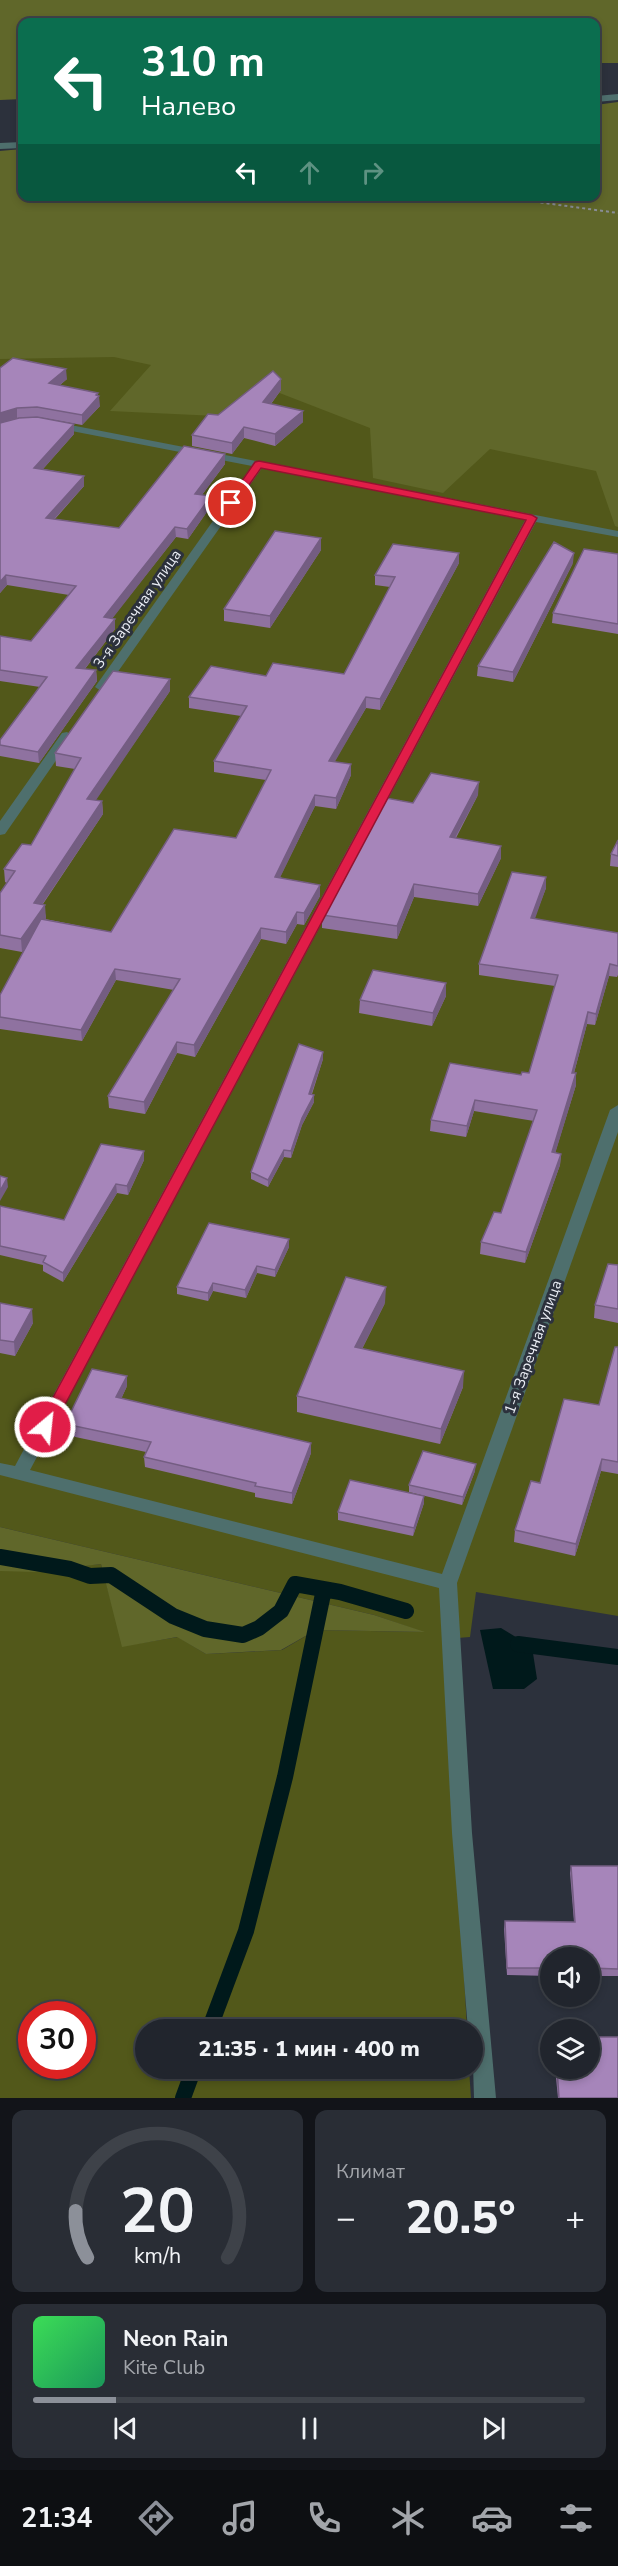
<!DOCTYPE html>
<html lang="ru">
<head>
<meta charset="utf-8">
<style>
  body { margin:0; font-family:"Nunito Sans",sans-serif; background:#292d35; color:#f1f3f6; height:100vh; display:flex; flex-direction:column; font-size:22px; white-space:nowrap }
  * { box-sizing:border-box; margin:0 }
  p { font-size:20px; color:#a2a5aa }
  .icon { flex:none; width:33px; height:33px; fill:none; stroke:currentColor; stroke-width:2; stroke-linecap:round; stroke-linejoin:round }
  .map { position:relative; height:2098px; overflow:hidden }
  .side { display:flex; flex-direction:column; gap:12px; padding:12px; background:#121419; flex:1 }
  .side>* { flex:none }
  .hud { position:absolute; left:18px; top:18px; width:582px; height:183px; border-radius:12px; box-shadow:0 3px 9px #0003,0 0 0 2px #3e4249; background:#0b6e4f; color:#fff; overflow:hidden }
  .fabs { position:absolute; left:540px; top:1947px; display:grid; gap:12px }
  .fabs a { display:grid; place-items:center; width:60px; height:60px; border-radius:50%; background:#21252d; box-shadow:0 3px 9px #0003,0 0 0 2px #3e4249; font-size:30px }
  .speed { position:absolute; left:18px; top:2001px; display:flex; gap:12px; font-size:30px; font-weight:700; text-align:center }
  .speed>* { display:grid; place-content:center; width:78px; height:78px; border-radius:50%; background:#21252d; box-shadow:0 3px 9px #0003,0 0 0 2px #3e4249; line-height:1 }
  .speed .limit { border:9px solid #d22; background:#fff; color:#111 }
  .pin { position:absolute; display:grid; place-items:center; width:51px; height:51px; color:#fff; margin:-26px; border:3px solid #fff; border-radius:50%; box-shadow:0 2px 6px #0007 }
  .me { position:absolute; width:66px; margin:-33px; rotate:28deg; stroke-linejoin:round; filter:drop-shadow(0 0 4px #0008) }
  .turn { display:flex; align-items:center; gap:21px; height:126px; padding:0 24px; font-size:27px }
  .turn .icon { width:78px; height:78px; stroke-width:2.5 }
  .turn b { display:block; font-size:42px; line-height:51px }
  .lanes { display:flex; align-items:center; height:57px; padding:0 24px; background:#0003; justify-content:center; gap:30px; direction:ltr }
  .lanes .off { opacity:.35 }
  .big { font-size:45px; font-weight:800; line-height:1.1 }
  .side .widget { flex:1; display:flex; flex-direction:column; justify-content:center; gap:9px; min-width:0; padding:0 21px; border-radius:12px; background:#292d35 }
  .side .dial { align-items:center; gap:0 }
  .dial svg { height:156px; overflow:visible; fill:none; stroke:#3e4249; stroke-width:7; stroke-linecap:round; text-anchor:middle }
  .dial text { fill:#f1f3f6; stroke:none }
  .song { display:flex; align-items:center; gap:18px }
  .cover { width:72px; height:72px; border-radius:9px; background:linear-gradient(135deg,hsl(130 70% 55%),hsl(150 70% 35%)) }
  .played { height:6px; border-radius:3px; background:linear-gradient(90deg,#8c9099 15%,#3e4249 15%) }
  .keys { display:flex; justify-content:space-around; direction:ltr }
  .heat { display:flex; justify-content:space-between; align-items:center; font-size:33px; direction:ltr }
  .side .tiles { flex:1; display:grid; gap:12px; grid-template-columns:1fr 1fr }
  .widget:last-child { grid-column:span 2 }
  .trip { position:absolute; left:135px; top:2019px; width:348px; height:60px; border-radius:30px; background:#21252d; box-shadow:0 3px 9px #0003,0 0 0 2px #3e4249; font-weight:800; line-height:60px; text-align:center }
  .tab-bar { display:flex; height:96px; justify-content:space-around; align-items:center; background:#0d0f12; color:#a2a5aa }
  .tab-bar .icon { width:42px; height:42px }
  .tab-bar .current { color:#8c9099 }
  .tab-bar b { font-size:27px; color:#f1f3f6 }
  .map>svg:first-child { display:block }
  .green { fill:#52581a; fill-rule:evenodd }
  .forest { fill:#60672a }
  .water { fill:#00191b }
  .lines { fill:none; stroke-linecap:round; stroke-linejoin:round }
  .stream { stroke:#00191b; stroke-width:16 }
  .path { stroke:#898d96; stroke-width:2; stroke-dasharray:3 3; stroke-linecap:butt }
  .minor { fill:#4e6f6d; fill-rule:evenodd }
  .wall { fill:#8f72a0 }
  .shaded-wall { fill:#745d82 }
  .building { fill:#a685ba; stroke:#745d82; stroke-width:1.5 }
  .route { fill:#e11d48; stroke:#92132f; stroke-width:1.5 }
  .labels { text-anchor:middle; stroke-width:6; stroke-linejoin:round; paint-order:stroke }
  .street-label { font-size:15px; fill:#ebeef5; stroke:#2c313c }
</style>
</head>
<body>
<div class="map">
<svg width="618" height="2098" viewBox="0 0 618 2098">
  <rect width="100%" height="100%" fill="#2c313c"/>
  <path class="green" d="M0,330L618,438V1616L476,1592L470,1637L445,1639L467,2029L146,2030V2068L469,2069L471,2098H0V1571H29L101,1564L123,1646L178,1637L206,1654L265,1651L282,1650L316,1630L423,1632L374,1615L0,1527ZM32,2014H82V2066H32Z"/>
  <path class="forest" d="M0,0H618V63H596V22H22V99L0,100Z
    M618,102V527L615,526L596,471L490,449L443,493L373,478L370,428L277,392L217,416L110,411L151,365L114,357L0,359V151L22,149V196H596V105Z
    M0,1527L374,1615L425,1632L316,1630L281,1650L206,1654L177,1637L122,1647L101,1564L36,1572L0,1571Z"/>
  <path class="water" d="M501,1628L532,1647L537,1679L524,1689H493L480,1630Z"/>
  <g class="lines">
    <path class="stream" d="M0,1557L70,1569L90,1576L111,1575L173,1616L205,1629L243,1635L259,1628L281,1611L295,1584L340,1592L406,1611
      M518,1644L618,1657
      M209,2030L246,1931L285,1777L324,1589
      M183,2098L194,2068"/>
    <path class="path" d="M493,196L618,213"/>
    <path class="minor" d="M618,94V100L596,102V96Z
      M22,142V148L0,149V143Z
      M55,422L618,531V537L536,522L30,1470L442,1574L610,1110L618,1105V1132L457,1583L472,1833L496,2098H474L472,2030H468L452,1833L439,1588L0,1475V1463L15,1466L525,520L262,468L105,690L101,691L95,687L252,466L51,427L50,425Z
      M67,732L73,736L5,834L0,835V821L62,733Z"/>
  </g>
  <path class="wall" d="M0,368L67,379L60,385L100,406L82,425L38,417L17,418L2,423L74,434L43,469L84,476V486L55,519L119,528L225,454V464L202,495L211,506L188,539L176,537L112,618L115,629L85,669L96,670L97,681L39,763L0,756V740L40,687L0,681V636L31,641L69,595L7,585L0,593Z
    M281,379V390L271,404L303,422L275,446L244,438L232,454L192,446V435L218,415Z
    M321,538V550L270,628L224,621V609Z
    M618,554V634L552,623L553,613Z
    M459,563L380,710L366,708L334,762L351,764V775L336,809L315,806L280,877L320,896L304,925L297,924L286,944L261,939L195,1057L177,1053L145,1114L109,1108L108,1096L174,990L116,980L82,1041L0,1029V995L26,947L22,952L0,948V893L7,883L5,882L4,869L31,845L75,769L56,766L55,753L170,691L95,800L102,801L103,814L43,904L46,918L45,919L111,932L236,838L266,780L214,772V761L241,716L189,708V697L266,676L344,674L390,587L375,585V575Z
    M573,563L513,682L477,676L478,666Z
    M478,795L456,838L501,846V858L478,906L414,897L397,939L322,928V915L340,887Z
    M618,840V867L610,866L611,854Z
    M546,877V888L534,919L618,933V975L617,977L609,976L595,1025L587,1024L574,1073L576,1085L555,1153L561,1154L560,1165L525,1263L480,1254L481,1242L501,1213L534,1121L474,1111L466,1137L430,1131L431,1120L521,1075L529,1073L555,986L479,975V964Z
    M446,983V996L432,1026L359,1013L360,1000Z
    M323,1052V1059L312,1094L314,1095V1102L302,1125L291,1158L284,1157L268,1187L251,1179V1172Z
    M144,1151V1160L128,1195L117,1193L63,1282L43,1271V1265L0,1255V1206L64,1220Z
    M289,1247L275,1277L257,1273L246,1298L213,1291L208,1301L177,1294V1287Z
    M618,1265V1323L594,1318L595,1305Z
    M0,1303L33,1323L15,1356L0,1353Z
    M385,1303L362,1349L463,1387L440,1444L297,1412V1396Z
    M618,1347V1474L601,1471L575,1556L514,1542L515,1530L540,1483L599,1405Z
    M127,1386L121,1399L311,1453L292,1504L255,1497V1493L145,1467L144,1457L146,1452L66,1435L65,1424Z
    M475,1471L462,1505L409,1492V1485Z
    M424,1496V1503L413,1536L338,1520V1512Z
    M571,1866H618V1976H590V1958H550V1976L507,1975L504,1929L505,1921L574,1922L570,1873Z
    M555,2068H590L618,2098H558Z"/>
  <path class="shaded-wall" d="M66,369L67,379L50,393L49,383Z
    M281,379V390L264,413L263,402Z
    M98,393V397L99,396L100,406L82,425V415Z
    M17,408V418L0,423V413Z
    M303,411V422L275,446V434Z
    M74,424V434L35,478L34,468Z
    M244,427V438L232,454V443Z
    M225,454V464L195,504V494Z
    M84,476V486L46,528V518Z
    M211,496V506L188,539L187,529Z
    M175,527L176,537L105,628L104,617Z
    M321,538V550L270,628V616Z
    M459,553V563L380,710V699Z
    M574,553L573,563L513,682V672Z
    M6,575L7,585L0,593V582Z
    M115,619V629L77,679L76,668Z
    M96,670L97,681L39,763L38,752Z
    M170,679V691L88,812L87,799Z
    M366,697V708L329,772V761Z
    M351,764V775L336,809V798Z
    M479,782L478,795L449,849L450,837Z
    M315,795V806L275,888V877Z
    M102,801L103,814L35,915L34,903Z
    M501,846V858L478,906V894Z
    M546,877V888L531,930V918Z
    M414,884V897L397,939V926Z
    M320,885V896L304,925V913Z
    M45,905L46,918L22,952L21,939Z
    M297,912V924L286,944V932Z
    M261,928V939L195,1057L194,1045Z
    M610,964L609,976L595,1025L596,1014Z
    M115,969L116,980L82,1041L81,1030Z
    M446,983V996L432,1026L433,1013Z
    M588,1012L587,1024L571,1084L572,1073Z
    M177,1042V1053L145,1114L144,1102Z
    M323,1052V1059L309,1101V1094Z
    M576,1073V1085L552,1164V1152Z
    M314,1095V1102L302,1125L291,1158V1151L302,1118Z
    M475,1100L474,1111L466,1137L467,1126Z
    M284,1150V1157L268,1187V1180Z
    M144,1151V1160L128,1195L127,1186Z
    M561,1154L560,1165L525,1263L526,1252Z
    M7,1178L8,1187L0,1201V1191Z
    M116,1184L117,1193L63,1282V1273Z
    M289,1239V1247L275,1277V1270Z
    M257,1266V1273L246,1298L245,1290Z
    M213,1283V1291L208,1301V1293Z
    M386,1287L385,1303L355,1363V1347Z
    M32,1309L33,1323L15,1356L14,1342Z
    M464,1371L463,1387L440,1444L441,1429Z
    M127,1376V1386L117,1408L116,1397Z
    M311,1443V1453L292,1504V1493Z
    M602,1459L601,1471L575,1556L576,1544Z
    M476,1464L475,1471L462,1505L463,1497Z
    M424,1496V1503L413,1536L414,1528Z"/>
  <path class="building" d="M13,358L66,369L49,383L98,393L96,395L99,396L82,415L37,407L17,408L0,413V368Z
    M273,371L281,379L263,402L303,411L275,434L244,427L232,443L192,435L208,414L218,415Z
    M37,417L74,424L34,468L84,476L46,518L119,528L184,446L225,454L195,494L211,496L187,529L175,527L104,617L115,619L76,668L96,670L38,752L0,745V740L47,677L0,670V636L31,641L76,586L6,575L0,582V423L19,418Z
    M275,531L321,538L270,616L224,609Z
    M554,542L574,553L513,672L478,666Z
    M393,544L459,553L380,699L366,697L329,761L351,764L336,798L315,795L275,877L320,885L304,913L297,912L286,932L261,928L194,1045L177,1042L144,1102L108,1096L180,979L115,969L81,1030L0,1017V995L41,919L111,932L174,829L236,838L271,770L214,761L247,706L189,697L211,666L266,676L273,663L344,674L395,577L375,575Z
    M584,549L618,554V624L553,613Z
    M113,671L170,679L87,799L102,801L34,903L45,905L21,939L0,935V893L15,871L4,869L22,844L31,845L81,758L55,753Z
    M431,773L479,782L450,837L501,846L478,894L414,884L397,926L322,915L337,886L340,887L386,798L413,803Z
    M618,840V856L611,854Z
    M512,872L546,877L531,918L618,933V966L610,964L596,1014L588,1012L572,1073H576L552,1152L561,1154L526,1252L481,1242L494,1212L501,1213L537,1110L475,1100L467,1126L431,1120L450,1063L521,1075L522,1072L529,1073L558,975L479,964Z
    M373,970L446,983L433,1013L360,1000Z
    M299,1044L323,1052L309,1094L314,1095L302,1118L291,1151L284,1150L268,1180L251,1172Z
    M101,1144L144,1151L127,1186L116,1184L63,1273L43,1262L46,1256L0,1246V1206L64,1220Z
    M0,1176L7,1178L0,1191Z
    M209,1223L289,1239L275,1270L257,1266L245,1290L213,1283L208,1293L177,1287Z
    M608,1264L618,1265V1309L595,1305Z
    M346,1277L386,1287L355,1347L464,1371L441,1429L297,1396Z
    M0,1303L32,1309L14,1342L0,1340Z
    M615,1347H618V1462L602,1459L576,1544L515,1530L531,1481L540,1483L564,1399L599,1405Z
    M92,1369L127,1376L116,1397L311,1443L292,1493L255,1486L256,1483L144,1457L151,1442L65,1424Z
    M423,1451L476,1464L463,1497L409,1485Z
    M350,1480L424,1496L414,1528L338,1512Z
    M571,1866H618V1969L590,1968V1958H550V1968H507L505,1921L575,1922Z
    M590,2037H618V2098H559L557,2068H590Z"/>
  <path class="route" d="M259,461L532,515L537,518L53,1427L50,1431H39L37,1427L526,520L261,468L235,505H228V501L255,462Z"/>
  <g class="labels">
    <g class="street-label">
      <text transform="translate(137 609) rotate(-55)" y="5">3-я Заречная улица</text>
      <text transform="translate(533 1347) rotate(-70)" y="5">1-я Заречная улица</text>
    </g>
  </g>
</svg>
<div class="fabs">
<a><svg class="icon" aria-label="sound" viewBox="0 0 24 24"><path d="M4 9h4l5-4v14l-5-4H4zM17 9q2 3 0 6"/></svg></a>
<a><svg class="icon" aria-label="layers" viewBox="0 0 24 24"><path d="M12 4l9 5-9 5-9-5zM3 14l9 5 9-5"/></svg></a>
</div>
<div class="speed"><div class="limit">30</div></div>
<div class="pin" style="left:231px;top:503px;background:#d93025"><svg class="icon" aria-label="arrive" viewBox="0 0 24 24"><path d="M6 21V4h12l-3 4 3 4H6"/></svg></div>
<svg class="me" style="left:45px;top:1427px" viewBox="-20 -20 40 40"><circle r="17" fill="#e11d48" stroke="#fff" stroke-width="3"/><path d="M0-11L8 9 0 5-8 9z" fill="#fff"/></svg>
<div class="trip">21:35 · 1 мин · 400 m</div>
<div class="hud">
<div class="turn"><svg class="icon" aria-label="left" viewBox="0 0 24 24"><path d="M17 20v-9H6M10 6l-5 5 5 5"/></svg><div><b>310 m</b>Налево</div></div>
<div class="lanes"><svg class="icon" aria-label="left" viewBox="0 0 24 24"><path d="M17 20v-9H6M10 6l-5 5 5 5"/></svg><svg class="icon off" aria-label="ahead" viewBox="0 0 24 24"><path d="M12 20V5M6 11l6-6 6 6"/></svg><svg class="icon off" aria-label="right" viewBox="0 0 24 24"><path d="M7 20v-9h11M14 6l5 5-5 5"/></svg></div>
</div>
</div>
<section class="side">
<div class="tiles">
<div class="widget dial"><svg viewBox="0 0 100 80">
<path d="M14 69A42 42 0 1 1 86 69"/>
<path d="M14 69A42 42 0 0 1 8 45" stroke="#8c9099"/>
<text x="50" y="56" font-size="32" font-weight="700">20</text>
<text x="50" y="72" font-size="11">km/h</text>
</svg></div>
<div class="widget"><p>Климат</p>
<div class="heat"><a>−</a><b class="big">20.5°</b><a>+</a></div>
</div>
<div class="widget">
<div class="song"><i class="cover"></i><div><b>Neon Rain</b><p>Kite Club</p></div></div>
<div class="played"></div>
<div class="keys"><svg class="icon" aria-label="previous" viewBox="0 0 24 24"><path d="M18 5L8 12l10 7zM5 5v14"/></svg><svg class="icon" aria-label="pause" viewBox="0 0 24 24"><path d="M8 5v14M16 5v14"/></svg><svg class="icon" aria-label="next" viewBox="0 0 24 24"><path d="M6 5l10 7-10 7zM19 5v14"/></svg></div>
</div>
</div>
</section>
<nav class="tab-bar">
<b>21:34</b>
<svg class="icon current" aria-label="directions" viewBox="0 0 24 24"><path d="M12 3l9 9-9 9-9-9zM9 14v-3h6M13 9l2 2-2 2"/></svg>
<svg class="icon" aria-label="music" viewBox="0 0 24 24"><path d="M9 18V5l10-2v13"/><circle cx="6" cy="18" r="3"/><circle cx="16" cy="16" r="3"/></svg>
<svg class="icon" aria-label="phone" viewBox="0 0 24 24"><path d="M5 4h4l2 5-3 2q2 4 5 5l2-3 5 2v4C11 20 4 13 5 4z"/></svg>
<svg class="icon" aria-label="climate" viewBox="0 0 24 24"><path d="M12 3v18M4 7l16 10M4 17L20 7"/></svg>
<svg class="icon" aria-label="car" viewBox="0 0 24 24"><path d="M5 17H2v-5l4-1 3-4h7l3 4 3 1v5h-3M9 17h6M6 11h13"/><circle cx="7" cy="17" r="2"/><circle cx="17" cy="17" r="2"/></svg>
<svg class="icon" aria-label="filters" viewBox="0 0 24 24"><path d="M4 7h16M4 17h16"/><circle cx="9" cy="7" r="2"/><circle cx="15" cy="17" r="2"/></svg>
</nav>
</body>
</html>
